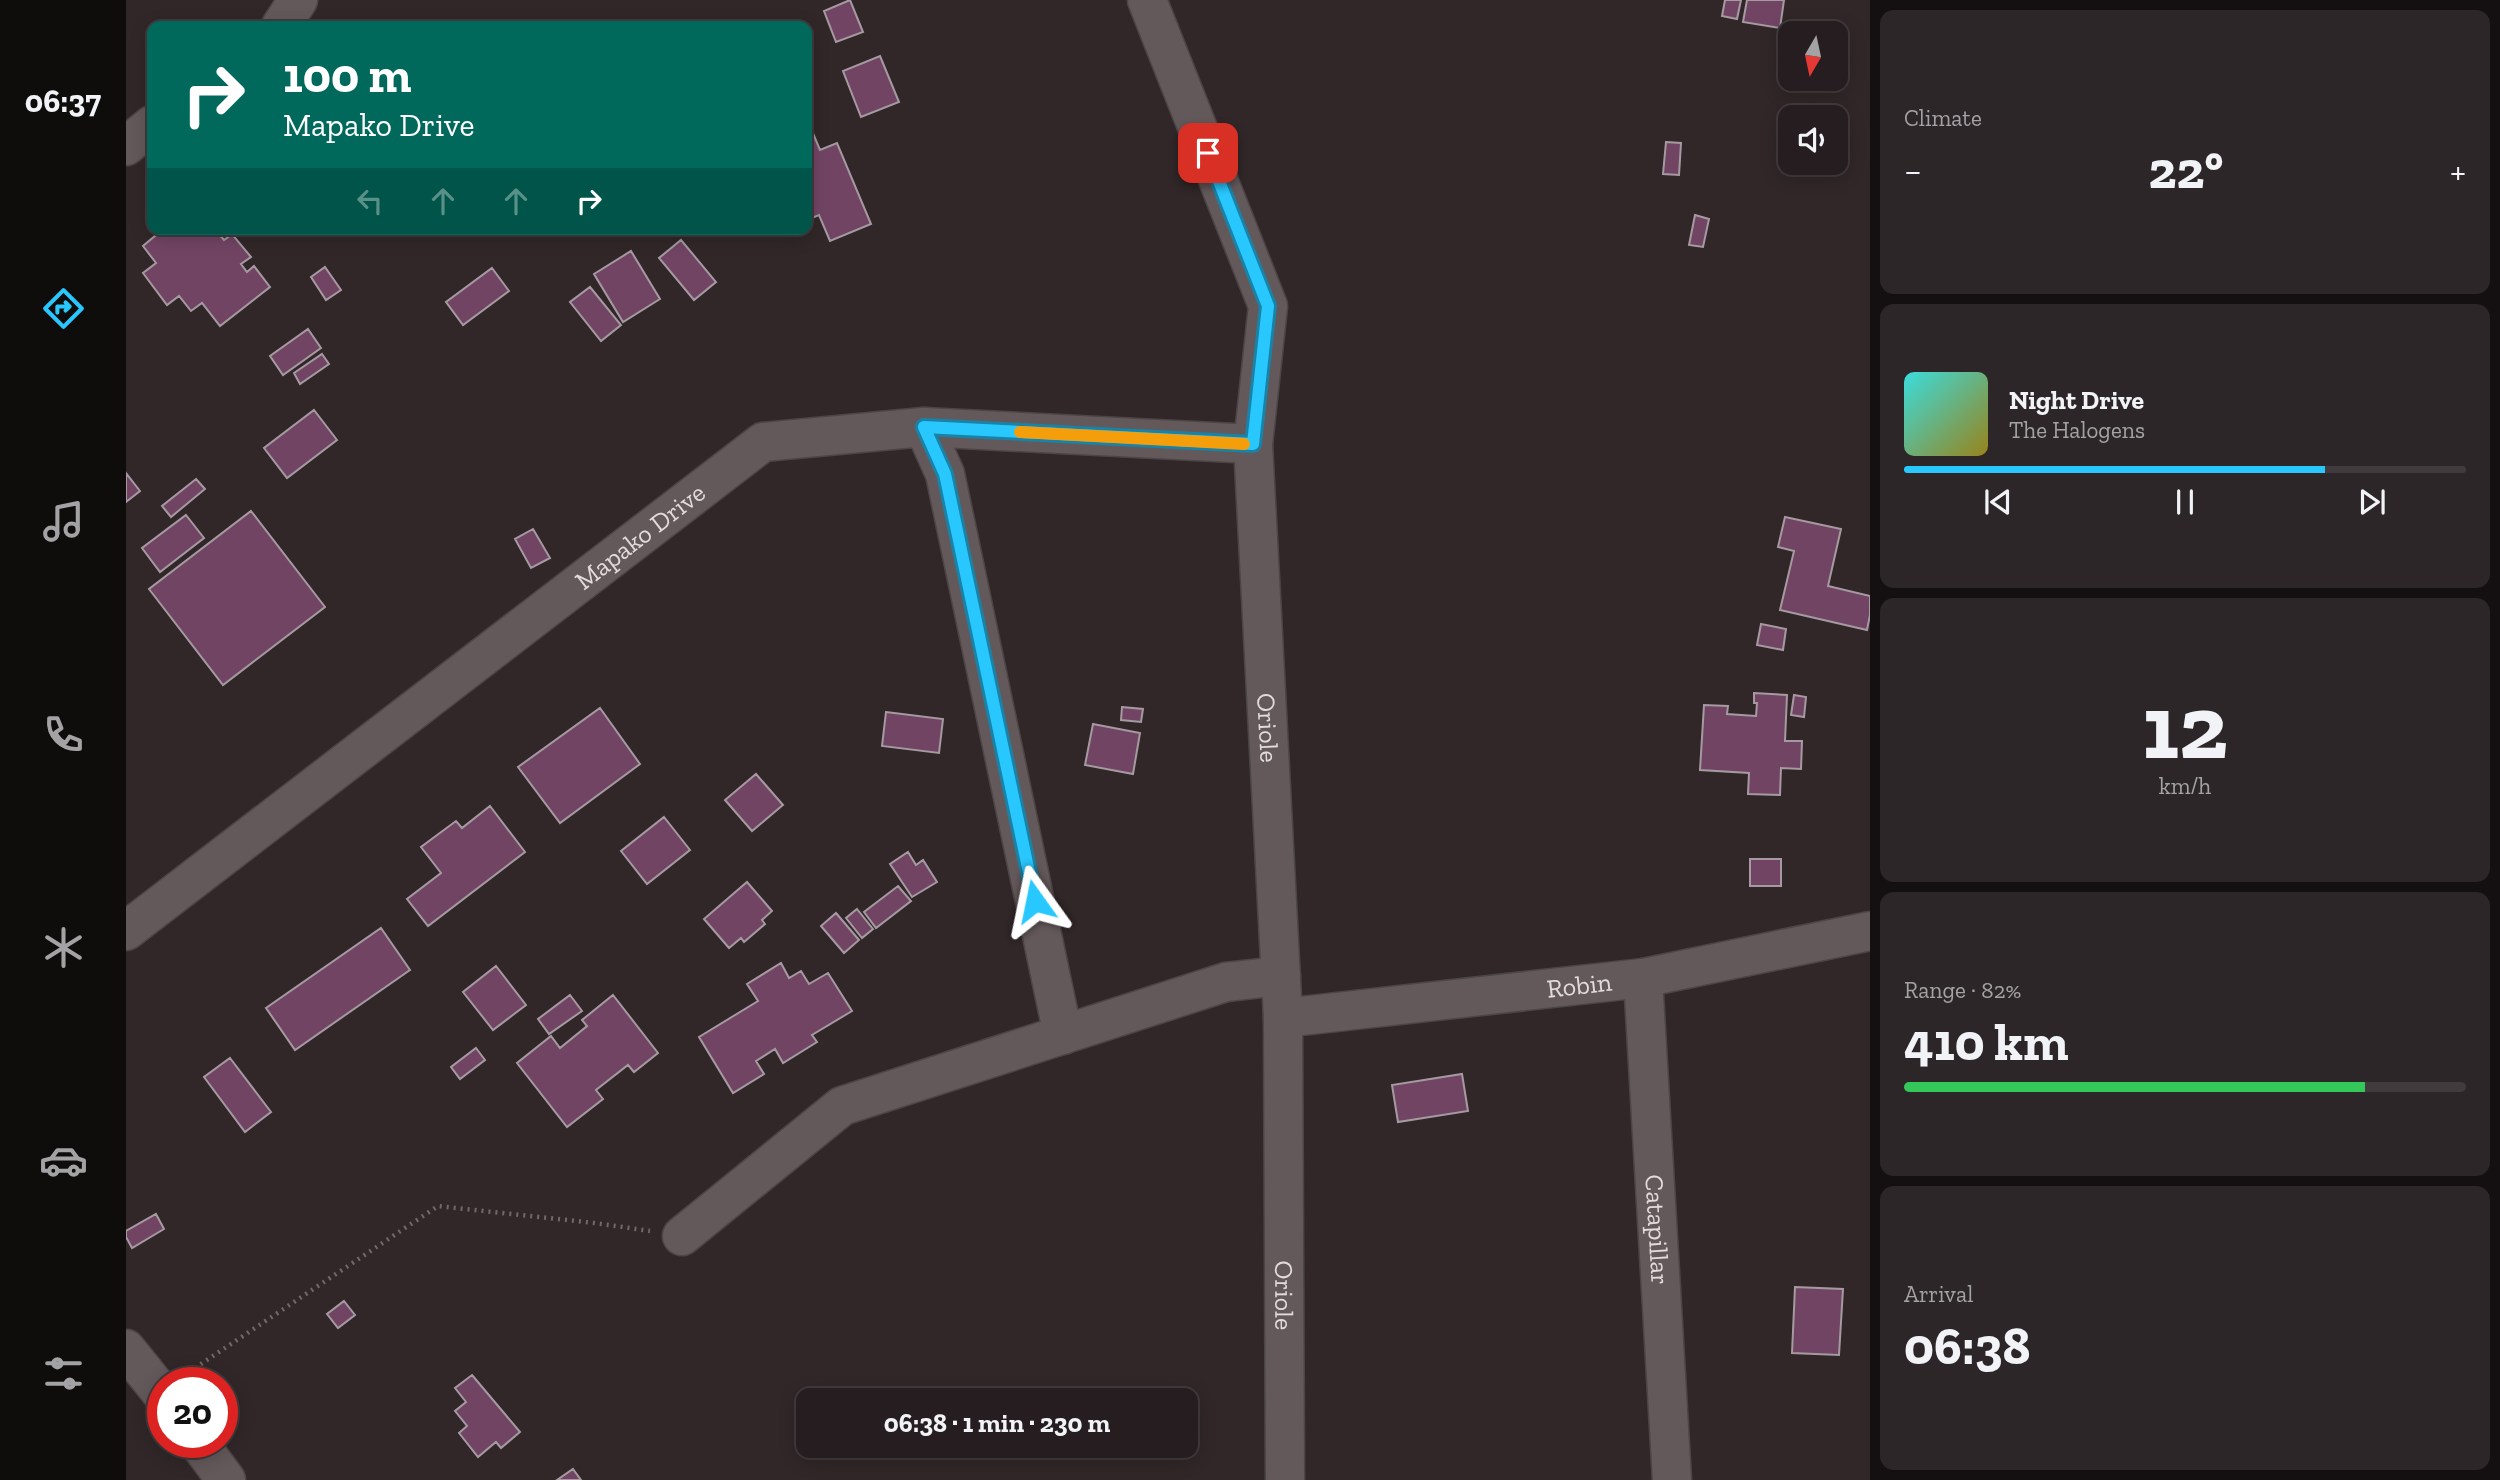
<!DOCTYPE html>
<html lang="en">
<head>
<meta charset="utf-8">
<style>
  body { margin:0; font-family:"Zilla Slab",serif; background:#2d2628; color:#f1f3f6; height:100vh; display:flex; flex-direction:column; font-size:26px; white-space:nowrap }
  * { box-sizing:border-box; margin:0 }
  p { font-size:23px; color:#a3a2a4 }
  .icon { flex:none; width:38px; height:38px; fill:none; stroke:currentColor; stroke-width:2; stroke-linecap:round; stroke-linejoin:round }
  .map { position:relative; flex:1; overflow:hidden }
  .details { display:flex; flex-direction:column; gap:10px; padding:10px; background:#141011; width:630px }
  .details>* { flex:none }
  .top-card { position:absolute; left:21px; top:21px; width:665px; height:214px; border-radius:14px; box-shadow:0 4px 18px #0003,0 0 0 2px #423b3d; background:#00695c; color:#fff; overflow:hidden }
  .needle { width:46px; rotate:189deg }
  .fabs { position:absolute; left:1652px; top:21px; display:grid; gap:14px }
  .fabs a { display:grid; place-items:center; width:70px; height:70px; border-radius:14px; background:#251d1f; box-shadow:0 4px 18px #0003,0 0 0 2px #423b3d; font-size:35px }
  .speed { position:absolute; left:21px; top:1367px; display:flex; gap:14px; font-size:35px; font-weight:700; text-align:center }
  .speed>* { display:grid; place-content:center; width:91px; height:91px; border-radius:50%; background:#251d1f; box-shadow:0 4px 18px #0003,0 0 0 2px #423b3d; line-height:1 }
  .speed .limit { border:10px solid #d22; background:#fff; color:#111 }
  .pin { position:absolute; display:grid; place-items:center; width:60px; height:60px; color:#fff; margin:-30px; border-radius:14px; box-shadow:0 4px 10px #0006 }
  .me { position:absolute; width:77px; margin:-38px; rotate:348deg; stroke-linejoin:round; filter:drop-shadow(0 0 5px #0008) }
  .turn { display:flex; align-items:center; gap:24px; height:147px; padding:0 21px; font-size:32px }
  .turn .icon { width:91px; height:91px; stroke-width:2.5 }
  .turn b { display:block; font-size:49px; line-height:60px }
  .lanes { display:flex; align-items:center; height:66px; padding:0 21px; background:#0003; justify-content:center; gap:35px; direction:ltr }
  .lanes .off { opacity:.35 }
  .big { font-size:52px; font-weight:700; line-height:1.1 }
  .details .widget { flex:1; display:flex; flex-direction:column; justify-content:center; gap:10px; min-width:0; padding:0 24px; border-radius:14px; background:#2d2628 }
  .details .dial { align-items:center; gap:0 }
  .dial b { font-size:91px; line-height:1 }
  .song { display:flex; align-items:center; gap:21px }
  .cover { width:84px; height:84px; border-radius:10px; background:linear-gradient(135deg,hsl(180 70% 55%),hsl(50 70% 35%)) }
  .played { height:7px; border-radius:4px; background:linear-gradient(90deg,#28c8ff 75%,#423b3d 75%) }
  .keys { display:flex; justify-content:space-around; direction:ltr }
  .heat { display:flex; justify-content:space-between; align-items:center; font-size:38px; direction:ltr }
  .charge { height:10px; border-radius:5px; background:linear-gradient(90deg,#34c759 82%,#423b3d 0) }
  .trip { position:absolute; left:670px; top:1388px; width:402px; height:70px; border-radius:14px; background:#251d1f; box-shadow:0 4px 18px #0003,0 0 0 2px #423b3d; font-weight:700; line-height:70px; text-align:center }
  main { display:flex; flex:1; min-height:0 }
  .tab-bar { display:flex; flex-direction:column; width:126px; justify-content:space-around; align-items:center; background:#0f0c0c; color:#a3a2a4 }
  .tab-bar .icon { width:49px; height:49px }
  .tab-bar .selected { color:#28c8ff }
  .tab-bar b { font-size:32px; color:#f1f3f6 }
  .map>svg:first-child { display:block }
  .building { fill:#724464; stroke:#a49aa0; stroke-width:2 }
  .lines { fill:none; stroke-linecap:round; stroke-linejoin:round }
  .minor-casing { stroke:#4c4546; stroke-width:41 }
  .path { stroke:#706869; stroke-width:4.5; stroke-dasharray:2 5; stroke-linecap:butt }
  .minor { stroke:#64595a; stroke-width:38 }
  .route-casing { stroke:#1a82a6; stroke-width:18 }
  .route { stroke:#28c8ff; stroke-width:12 }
  .slow { stroke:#f59e0b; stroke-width:12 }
  .labels { text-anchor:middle; stroke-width:7; stroke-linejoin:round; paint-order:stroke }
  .street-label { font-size:26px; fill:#e1dbdc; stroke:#312729 }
</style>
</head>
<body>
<main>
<nav class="tab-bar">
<b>06:37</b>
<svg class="icon selected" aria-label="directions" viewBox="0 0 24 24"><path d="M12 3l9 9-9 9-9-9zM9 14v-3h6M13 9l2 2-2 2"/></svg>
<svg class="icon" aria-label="music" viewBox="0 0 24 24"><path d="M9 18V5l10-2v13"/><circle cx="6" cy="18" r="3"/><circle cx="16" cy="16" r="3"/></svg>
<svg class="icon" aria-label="phone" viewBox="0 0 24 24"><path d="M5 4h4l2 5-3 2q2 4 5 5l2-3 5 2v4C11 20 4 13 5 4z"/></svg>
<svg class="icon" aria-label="climate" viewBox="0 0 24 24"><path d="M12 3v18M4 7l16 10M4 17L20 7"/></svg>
<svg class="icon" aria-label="car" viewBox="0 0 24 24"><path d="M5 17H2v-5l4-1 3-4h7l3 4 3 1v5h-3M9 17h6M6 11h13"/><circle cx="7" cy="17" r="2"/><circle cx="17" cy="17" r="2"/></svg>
<svg class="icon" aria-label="filters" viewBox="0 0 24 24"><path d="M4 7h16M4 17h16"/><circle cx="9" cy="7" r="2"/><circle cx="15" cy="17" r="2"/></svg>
</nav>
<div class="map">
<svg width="1744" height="1480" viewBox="0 0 1744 1480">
  <rect width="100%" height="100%" fill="#312729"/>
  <path class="building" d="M724,0L737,32L710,42L698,11Z
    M1599,0H1615L1611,19L1596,16Z
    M1621,0H1658L1654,28L1617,22Z
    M754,56L773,102L735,117L717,71Z
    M681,119L694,150L711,143L745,224L704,241L693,215L681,220Z
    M1540,142L1555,143L1553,175L1537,174Z
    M1569,215L1583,219L1577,247L1563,245Z
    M26,221V229H89L98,240L106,234L125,257L115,264L121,272L128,266L144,287L94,326L76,303L65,311L53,296L41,305L17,273L30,263L17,246L30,235L22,225Z
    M555,240L590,282L568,300L533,258Z
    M505,251L534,299L497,322L468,274Z
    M199,267L215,290L200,300L185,277Z
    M366,268L383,291L337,325L320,302Z
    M464,287L495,325L475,341L444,302Z
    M182,329L195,348L157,375L144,356Z
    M196,354L203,364L174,384L168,373Z
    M188,410L211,440L161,478L138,448Z
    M0,473L14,491L0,502Z
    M70,479L79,489L45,517L36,506Z
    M125,511L199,607L97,685L23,589Z
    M60,515L78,538L34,572L16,548Z
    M1659,517L1715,529L1702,586L1744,596V615L1741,630L1654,610L1668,551L1652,547Z
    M407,529L424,558L405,568L389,539Z
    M1635,624L1660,629L1657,650L1631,645Z
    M1628,693L1661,695L1659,741H1676L1675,769L1655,768L1654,795L1622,794L1623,773L1574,770L1578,705L1602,706L1601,714L1630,716L1631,703H1628Z
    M1668,695L1680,697L1678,717L1665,715Z
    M996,707L1017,709L1015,722L995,720Z
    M474,708L514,764L434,823L392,767Z
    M760,712L817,719L813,753L756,746Z
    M967,724L1014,733L1007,774L959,765Z
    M630,774L657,805L626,831L599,800Z
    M364,806L399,852L302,926L281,899L315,873L295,847L330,821L336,828Z
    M538,817L564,850L521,884L495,851Z
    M782,852L790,865L797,860L811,882L786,897L764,864Z
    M1624,859H1655V886H1624Z
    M621,882L646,911L636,920L639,924L618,942L615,938L603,948L578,919Z
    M772,886L785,901L750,928L738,912Z
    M731,909L747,929L736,938L720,918Z
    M710,913L733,940L718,953L695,926Z
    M255,928L284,970L169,1050L140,1008Z
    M655,963L663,978L675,971L683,984L702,973L726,1011L686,1035L691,1042L657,1063L649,1049L630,1061L638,1074L607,1093L573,1037L632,1001L621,984Z
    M370,966L400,1005L367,1030L337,992Z
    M444,995L456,1011L423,1034L412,1019Z
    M487,995L532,1053L508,1072L502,1065L470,1090L477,1099L441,1127L391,1063L425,1036L434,1048L461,1026L456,1020Z
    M350,1048L359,1060L334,1079L325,1067Z
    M104,1058L145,1112L119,1132L78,1077Z
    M1336,1074L1342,1111L1272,1122L1266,1085Z
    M30,1214L38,1229L6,1248L0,1237V1231Z
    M1669,1287L1717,1289L1713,1355L1666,1353Z
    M218,1301L229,1315L212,1328L201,1314Z
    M346,1375L394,1432L375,1448L370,1442L352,1457L333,1433L341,1426L329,1411L340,1402L329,1388Z
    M447,1469L455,1480H431Z"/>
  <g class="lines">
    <g class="minor-casing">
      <g id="minor">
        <path id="s1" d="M1021,0L1142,306L1127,444L1157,1018L1159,1480"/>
        <path d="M155,26L172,0"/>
        <path d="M0,146L26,125"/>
        <path d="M798,427L819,474L937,1035"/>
        <path id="s2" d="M0,931L637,442L798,427L1127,444"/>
        <path id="s3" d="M1517,978L1546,1480"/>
        <path id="s4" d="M1157,1018L1517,978L1744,931"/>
        <path d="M556,1236L716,1106L1100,982L1155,976"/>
        <path d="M0,1349L37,1395"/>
        <path d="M72,1442L100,1480"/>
      </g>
    </g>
    <path class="path" d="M63,1372L312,1206L468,1223L524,1231"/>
    <use href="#minor" class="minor"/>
  </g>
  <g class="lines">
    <g class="route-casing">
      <path id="route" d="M909,901L819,474L798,427L1127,444L1142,306L1082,153"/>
    </g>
    <use href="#route" class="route"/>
    <path class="slow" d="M894,432L1118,444"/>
  </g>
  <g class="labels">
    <g class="street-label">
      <text dy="9" stroke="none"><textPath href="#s2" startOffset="648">Mapako Drive</textPath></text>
      <text dy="9" stroke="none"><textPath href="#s1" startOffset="752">Oriole</textPath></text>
      <text dy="9" stroke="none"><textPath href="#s4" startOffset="298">Robin</textPath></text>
      <text dy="9" stroke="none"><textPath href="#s3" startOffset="252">Catapillar</textPath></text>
      <text dy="9" stroke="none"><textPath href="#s1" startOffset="1320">Oriole</textPath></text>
    </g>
  </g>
</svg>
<div class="fabs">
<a><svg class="needle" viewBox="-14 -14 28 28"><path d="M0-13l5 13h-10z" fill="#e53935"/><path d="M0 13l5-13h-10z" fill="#a3a2a4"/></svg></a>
<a><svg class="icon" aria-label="sound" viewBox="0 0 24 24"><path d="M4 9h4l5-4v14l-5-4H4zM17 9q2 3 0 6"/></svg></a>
</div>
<div class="speed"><div class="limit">20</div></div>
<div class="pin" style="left:1082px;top:153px;background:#d93025"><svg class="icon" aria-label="arrive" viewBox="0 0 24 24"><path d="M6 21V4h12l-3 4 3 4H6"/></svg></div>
<svg class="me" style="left:909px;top:901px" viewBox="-20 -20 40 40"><path d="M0-17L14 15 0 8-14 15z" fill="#28c8ff" stroke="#fff" stroke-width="4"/></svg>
<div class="trip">06:38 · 1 min · 230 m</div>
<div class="top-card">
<div class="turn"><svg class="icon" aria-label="right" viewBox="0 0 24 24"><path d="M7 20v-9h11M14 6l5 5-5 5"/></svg><div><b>100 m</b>Mapako Drive</div></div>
<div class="lanes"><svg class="icon off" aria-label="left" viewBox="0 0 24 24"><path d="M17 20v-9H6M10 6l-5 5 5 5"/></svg><svg class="icon off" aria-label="ahead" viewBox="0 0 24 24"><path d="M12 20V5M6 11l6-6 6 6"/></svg><svg class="icon off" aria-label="ahead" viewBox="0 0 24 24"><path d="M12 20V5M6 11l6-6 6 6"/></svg><svg class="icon" aria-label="right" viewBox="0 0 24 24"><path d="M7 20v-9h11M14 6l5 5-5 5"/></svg></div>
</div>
</div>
<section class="details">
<div class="widget"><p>Climate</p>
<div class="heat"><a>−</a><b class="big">22°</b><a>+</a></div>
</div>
<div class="widget">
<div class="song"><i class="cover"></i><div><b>Night Drive</b><p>The Halogens</p></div></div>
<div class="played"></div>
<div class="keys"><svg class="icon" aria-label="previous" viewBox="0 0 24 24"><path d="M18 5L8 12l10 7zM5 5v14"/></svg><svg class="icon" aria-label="pause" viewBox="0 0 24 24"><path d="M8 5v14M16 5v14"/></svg><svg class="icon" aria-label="next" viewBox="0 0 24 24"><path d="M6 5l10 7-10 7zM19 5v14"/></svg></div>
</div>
<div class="widget dial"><b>12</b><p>km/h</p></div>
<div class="widget"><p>Range · 82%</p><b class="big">410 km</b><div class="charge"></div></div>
<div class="widget"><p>Arrival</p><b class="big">06:38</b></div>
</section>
</main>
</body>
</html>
